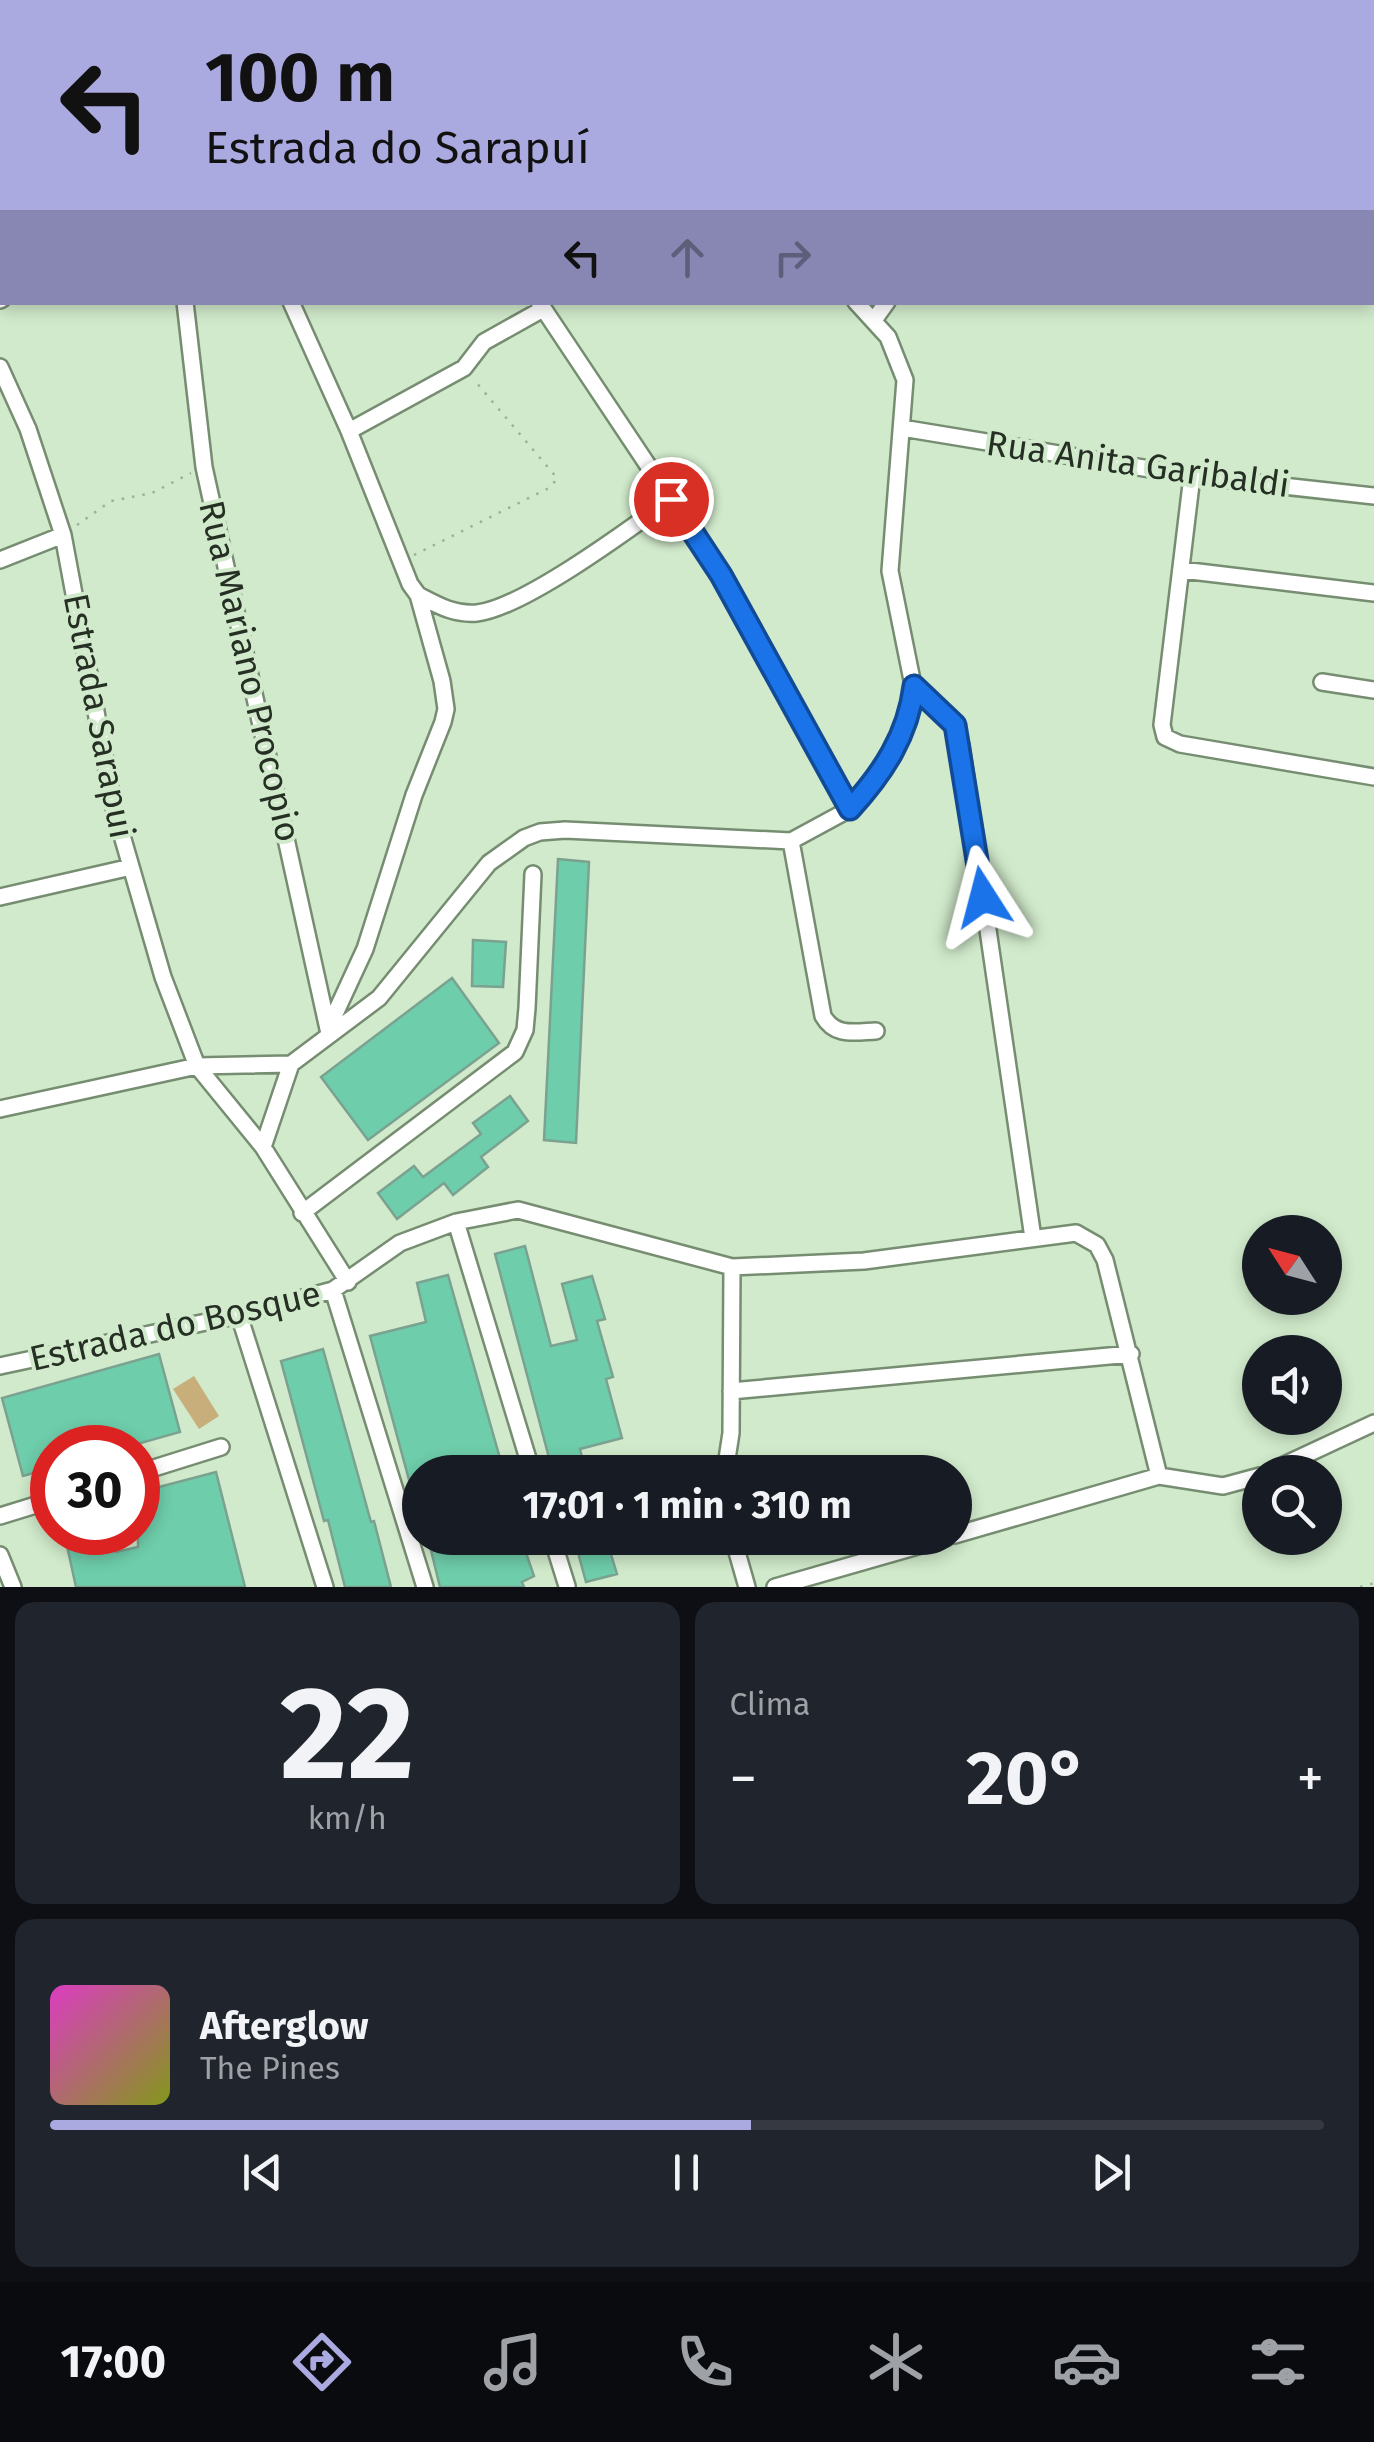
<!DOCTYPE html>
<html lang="pt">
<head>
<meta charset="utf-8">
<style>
  body { margin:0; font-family:"Fira Sans",sans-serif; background:#20242c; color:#f1f3f6; height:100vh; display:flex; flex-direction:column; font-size:38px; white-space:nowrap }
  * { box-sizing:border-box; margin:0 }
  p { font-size:32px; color:#9ea1a6 }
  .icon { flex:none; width:55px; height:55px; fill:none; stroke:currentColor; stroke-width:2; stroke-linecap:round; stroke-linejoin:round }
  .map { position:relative; height:1587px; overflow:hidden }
  .panel { display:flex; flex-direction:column; gap:15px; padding:15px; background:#0d0f14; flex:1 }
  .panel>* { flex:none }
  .guide { position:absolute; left:0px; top:0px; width:1375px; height:305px; box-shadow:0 5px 15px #0003; background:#aaa9e0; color:#111; overflow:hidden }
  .needle { width:65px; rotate:306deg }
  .buttons { position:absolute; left:1242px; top:1215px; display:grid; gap:20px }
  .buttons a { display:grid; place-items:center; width:100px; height:100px; border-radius:50%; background:#171b24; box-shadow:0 5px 15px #0003; font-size:50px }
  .speed { position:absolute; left:30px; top:1425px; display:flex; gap:20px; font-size:50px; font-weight:700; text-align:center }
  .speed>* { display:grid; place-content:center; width:130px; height:130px; border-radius:50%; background:#171b24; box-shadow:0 5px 15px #0003; line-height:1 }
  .speed .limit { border:15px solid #d22; background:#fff; color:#111 }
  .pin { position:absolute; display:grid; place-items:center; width:85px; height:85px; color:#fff; margin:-42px; border:5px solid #fff; border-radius:50%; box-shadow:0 2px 10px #0007 }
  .me { position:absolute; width:110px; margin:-55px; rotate:351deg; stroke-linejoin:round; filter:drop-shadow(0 0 8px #0008) }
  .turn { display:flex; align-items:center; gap:35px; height:210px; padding:0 40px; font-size:45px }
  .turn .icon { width:130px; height:130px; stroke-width:2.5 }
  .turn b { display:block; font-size:70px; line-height:85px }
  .lanes { display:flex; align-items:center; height:95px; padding:0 40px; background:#0003; justify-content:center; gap:50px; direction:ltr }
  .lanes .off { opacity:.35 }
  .big { font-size:75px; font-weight:700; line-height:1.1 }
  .panel .tile { flex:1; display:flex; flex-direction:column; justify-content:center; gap:15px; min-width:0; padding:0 35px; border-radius:20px; background:#20242c }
  .panel .dial { align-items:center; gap:0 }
  .dial b { font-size:130px; line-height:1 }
  .song { display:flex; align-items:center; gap:30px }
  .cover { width:120px; height:120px; border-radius:15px; background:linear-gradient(135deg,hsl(310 70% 55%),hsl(70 70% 35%)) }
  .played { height:10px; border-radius:5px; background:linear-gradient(90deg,#aaa9e0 55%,#363941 55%) }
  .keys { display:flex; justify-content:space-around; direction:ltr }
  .heat { display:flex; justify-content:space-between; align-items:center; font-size:55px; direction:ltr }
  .panel .tiles { flex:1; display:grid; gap:15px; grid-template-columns:1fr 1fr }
  .tile:last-child { grid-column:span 2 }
  .trip { position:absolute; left:402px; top:1455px; width:570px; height:100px; border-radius:50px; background:#171b24; box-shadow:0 5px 15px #0003; font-weight:700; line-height:100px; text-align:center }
  .menu { display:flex; height:160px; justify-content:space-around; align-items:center; background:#090b0e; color:#9ea1a6 }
  .menu .icon { width:70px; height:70px }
  .menu .active { color:#aaa9e0 }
  .menu b { font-size:45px; color:#f1f3f6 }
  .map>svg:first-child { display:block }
  .green { fill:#c8ae7a }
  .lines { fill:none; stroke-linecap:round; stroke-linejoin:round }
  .stream { stroke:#4ac1c2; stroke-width:5 }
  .building { fill:#6ecdaa; stroke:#7ba291; stroke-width:2.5 }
  .minor-casing { stroke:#768d71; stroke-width:20 }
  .path { stroke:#9db198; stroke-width:2.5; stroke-dasharray:2.5 8; stroke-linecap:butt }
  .minor { stroke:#fff; stroke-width:15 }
  .route-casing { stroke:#114b97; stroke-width:25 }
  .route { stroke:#1a73e8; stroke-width:18 }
  .labels { text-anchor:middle; stroke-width:8; stroke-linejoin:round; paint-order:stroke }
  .street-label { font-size:35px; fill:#252f23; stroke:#d1eacb }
</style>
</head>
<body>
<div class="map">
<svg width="1374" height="1587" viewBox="0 0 1374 1587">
  <rect width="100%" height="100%" fill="#d1eacb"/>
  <path class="green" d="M194,1376L219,1416L199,1429L173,1389Z"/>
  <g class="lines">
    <path class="stream" d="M1372,220H1374"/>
  </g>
  <path class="building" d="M558,859L589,862L576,1143L544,1140Z
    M473,940L506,942L503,987L472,986Z
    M452,978L499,1043L368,1140L321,1077Z
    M510,1096L528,1121L481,1157L488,1167L453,1195L444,1183L397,1219L378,1193L414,1166L423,1177L481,1134L473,1123Z
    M525,1246L551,1346L577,1340L562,1284L592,1276L605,1319L597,1321L613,1377L606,1379L622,1438L580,1449L583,1461L552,1469L495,1254Z
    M448,1275L501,1462L489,1469L491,1472H420V1502H415L370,1336L426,1322L417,1283Z
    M323,1349L371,1522L374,1521L391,1587H345L328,1520L324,1521L281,1361Z
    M159,1354L180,1432L123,1448H52V1468L23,1476L2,1398Z
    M216,1472L245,1587H76L64,1532H111L116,1552L138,1547V1501L146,1498L144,1491Z
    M428,1538H478L479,1542L494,1538H521L534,1576L522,1582L524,1587H440Z
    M574,1538H606L617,1574L586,1582Z"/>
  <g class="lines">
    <g class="minor-casing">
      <path id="minor" d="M190,0L191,2
        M347,0L348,2
        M394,2L396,0
        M511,2L512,0
        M643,2L644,0
        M763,2V0
        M1157,2V0
        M1372,252H1374
        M0,300L2,299
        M185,302L204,467L328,1029
        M291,302L349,431L410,584L418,595L442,681L446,709L443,722L414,795L365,949L328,1029
        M539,302L721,575L850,809
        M874,320L887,302
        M0,367L28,429L63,535L114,808L163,977L197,1066L263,1147L348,1282
        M902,428L1192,476L1374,496
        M349,431L464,368L484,342L543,309
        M1192,476L1162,725L1165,737L1180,744L1374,777
        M0,560L63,535
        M1182,570L1374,593
        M418,595C437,605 454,615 477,613C523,608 631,528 671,499
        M1322,682L1374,690
        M913,685L955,725L961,745L1033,1238
        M791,841L823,1016C835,1037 854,1032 876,1031
        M0,897L131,867
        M0,1109L197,1066L291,1064L379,998L489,863L524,838L540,832L565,830L791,841L850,809L884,768L907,724L913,685L890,571L905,380L888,337L856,302
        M263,1147L291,1064
        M302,1213L515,1052L525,1030L527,1008L533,874
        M456,1222L532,1472
        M333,1290L425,1587
        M239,1315L325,1587
        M0,1366L239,1315L333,1290L400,1243L456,1222L518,1210L732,1267L864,1261L1076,1233L1097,1245L1105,1260L1159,1476
        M731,1391L1131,1354
        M725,1472L731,1433L732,1267
        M1269,1472L1374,1423
        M138,1473L221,1447
        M0,1516L52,1500
        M955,1535L1159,1476L1223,1486L1260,1476
        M552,1538L567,1586
        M733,1538L747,1587
        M0,1555L13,1587
        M775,1587L946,1538"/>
    </g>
    <path class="path" d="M0,19L2,25
      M77,525L111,501L152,493L191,473
      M414,555L551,487L557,478L475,381
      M1360,1587L1374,1583"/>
    <use href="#minor" class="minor"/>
  </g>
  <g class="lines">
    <g class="route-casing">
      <path id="route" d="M671,499L721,575L850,809C883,773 908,735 914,686L955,725L983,897"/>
    </g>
    <use href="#route" class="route"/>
  </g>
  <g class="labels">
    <g class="street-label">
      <text transform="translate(1138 464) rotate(8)" y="12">Rua Anita Garibaldi</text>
      <text transform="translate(250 671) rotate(77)" y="12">Rua Mariano Procopio</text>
      <text transform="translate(99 716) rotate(79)" y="12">Estrada Sarapui</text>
      <text transform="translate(175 1326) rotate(-13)" y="12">Estrada do Bosque</text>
    </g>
  </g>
</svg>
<div class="buttons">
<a><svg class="needle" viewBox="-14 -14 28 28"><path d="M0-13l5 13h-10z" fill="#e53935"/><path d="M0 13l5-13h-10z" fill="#9ea1a6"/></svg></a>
<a><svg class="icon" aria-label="sound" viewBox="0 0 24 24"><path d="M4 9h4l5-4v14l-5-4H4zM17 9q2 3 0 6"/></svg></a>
<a><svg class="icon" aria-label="search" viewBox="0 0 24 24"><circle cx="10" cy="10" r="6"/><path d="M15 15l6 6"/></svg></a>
</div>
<div class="speed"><div class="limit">30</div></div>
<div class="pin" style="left:671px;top:499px;background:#d93025"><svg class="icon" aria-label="arrive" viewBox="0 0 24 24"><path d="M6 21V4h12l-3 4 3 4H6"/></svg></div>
<svg class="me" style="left:983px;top:897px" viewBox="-20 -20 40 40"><path d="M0-17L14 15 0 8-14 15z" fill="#1a73e8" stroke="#fff" stroke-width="4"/></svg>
<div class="trip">17:01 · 1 min · 310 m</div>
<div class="guide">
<div class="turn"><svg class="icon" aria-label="left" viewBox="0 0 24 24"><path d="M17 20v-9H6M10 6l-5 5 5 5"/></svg><div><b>100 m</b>Estrada do Sarapuí</div></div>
<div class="lanes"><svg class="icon" aria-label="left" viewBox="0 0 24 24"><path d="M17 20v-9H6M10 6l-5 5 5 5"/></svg><svg class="icon off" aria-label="ahead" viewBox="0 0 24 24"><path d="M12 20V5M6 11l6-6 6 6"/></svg><svg class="icon off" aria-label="right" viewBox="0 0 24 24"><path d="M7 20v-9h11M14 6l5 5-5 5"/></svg></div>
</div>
</div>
<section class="panel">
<div class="tiles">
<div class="tile dial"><b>22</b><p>km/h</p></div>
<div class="tile"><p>Clima</p>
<div class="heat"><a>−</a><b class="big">20°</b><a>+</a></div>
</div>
<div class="tile">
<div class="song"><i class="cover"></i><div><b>Afterglow</b><p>The Pines</p></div></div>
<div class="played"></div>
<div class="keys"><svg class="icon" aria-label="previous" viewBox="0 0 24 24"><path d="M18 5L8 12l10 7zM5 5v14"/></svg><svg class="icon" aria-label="pause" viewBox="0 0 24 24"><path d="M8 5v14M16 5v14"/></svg><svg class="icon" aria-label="next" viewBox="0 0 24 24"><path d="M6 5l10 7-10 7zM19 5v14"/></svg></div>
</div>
</div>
</section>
<nav class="menu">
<b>17:00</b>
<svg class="icon active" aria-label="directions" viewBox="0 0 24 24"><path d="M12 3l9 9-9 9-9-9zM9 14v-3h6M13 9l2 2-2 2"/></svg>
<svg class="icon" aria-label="music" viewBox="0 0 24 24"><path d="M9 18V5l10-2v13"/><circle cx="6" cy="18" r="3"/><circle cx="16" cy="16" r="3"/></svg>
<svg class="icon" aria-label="phone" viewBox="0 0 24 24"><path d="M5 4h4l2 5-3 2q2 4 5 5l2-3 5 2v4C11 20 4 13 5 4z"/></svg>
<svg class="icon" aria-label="climate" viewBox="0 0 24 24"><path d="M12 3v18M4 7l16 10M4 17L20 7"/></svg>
<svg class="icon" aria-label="car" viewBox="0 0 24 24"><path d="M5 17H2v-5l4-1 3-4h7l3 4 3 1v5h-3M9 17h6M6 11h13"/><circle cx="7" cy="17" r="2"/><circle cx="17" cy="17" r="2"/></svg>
<svg class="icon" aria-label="filters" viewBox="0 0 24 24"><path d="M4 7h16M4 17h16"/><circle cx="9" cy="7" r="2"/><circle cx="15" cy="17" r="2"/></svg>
</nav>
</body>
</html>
